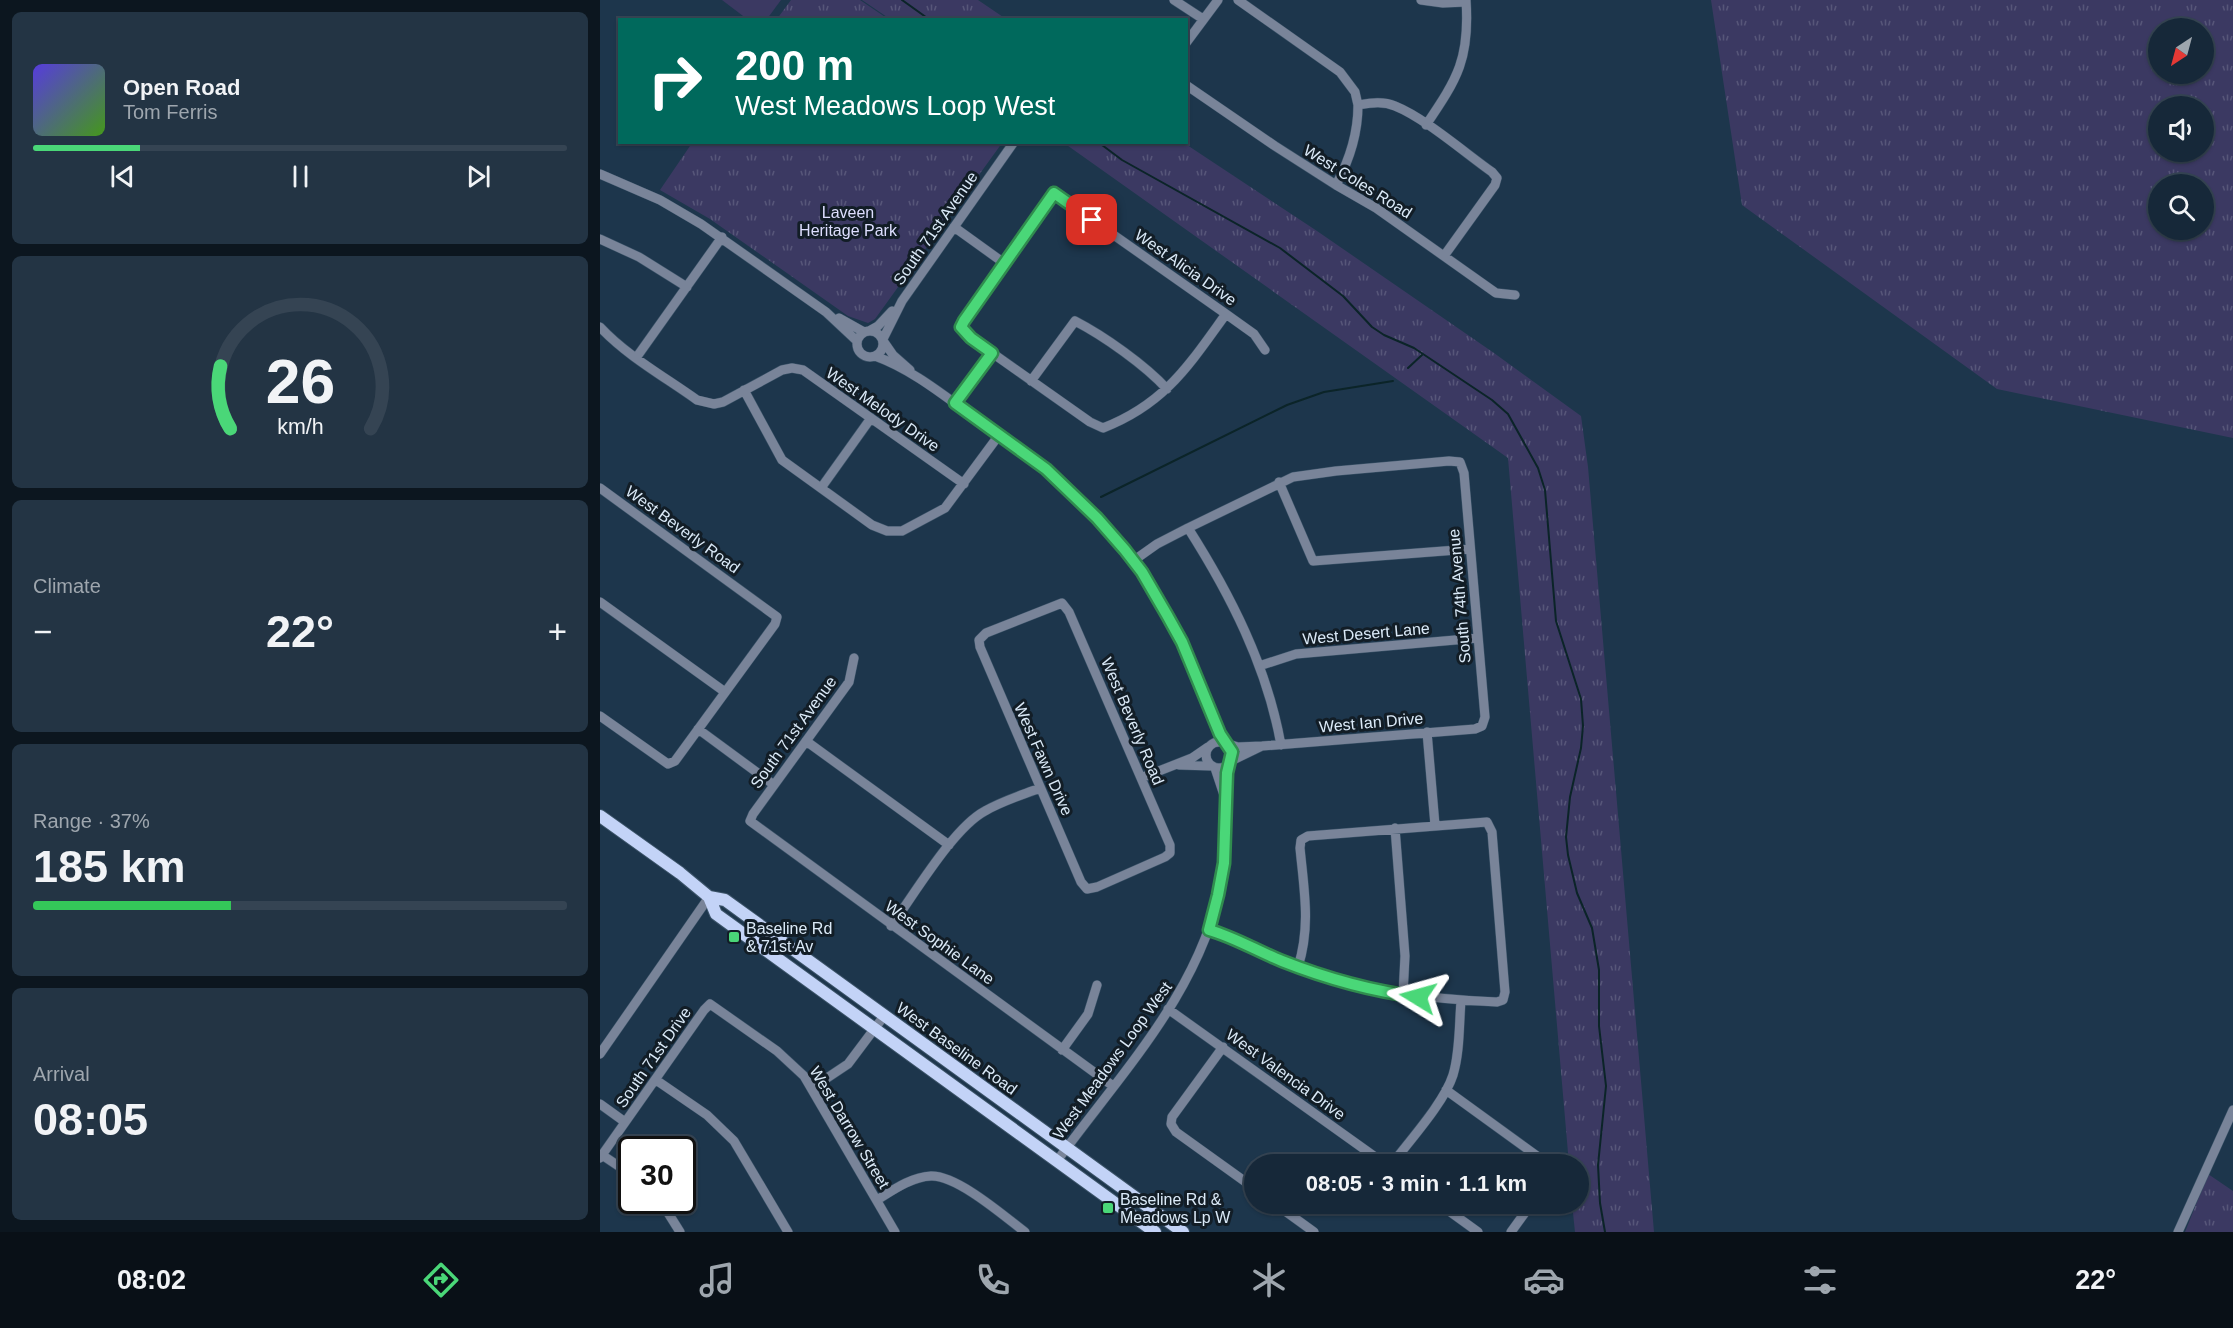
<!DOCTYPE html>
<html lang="en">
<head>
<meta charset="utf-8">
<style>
  body { margin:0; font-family:Helvetica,sans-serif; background:#233444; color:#f1f3f6; height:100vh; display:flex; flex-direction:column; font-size:22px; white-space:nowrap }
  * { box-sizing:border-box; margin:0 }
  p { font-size:20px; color:#9ea6ae }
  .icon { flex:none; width:33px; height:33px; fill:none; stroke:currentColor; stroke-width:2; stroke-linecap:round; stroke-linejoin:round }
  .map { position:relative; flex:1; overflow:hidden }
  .drawer { display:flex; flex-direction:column; gap:12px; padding:12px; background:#0c161f; width:600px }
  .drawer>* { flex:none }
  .top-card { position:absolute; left:18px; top:18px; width:570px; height:126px; border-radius:0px; box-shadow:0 2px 4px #0004,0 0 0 2px #354453; background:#00695c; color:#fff; overflow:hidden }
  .needle { width:39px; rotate:216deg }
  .buttons { position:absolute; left:1548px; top:18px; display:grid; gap:12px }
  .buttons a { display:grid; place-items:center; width:66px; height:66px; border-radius:50%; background:#162839; box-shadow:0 2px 4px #0004,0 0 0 2px #354453; font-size:30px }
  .speed { position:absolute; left:18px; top:1136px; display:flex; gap:12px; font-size:30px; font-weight:700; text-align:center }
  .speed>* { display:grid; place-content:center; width:78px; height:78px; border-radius:50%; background:#162839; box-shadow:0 2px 4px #0004,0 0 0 2px #354453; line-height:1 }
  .speed .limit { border:3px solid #111; border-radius:9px; background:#fff; color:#111 }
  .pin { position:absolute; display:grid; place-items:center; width:51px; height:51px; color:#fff; margin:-26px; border-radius:12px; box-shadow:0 3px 9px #0006 }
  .me { position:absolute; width:66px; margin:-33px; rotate:278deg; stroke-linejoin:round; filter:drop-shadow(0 0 4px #0008) }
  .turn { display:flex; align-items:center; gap:21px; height:126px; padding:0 18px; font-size:27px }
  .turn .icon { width:78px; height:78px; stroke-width:2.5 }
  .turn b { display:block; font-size:42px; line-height:51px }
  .big { font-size:45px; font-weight:700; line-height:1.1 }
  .drawer .widget { flex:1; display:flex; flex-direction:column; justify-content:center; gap:9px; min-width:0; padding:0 21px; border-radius:9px; background:#233444 }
  .drawer .dial { align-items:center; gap:0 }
  .dial svg { height:156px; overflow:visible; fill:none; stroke:#354453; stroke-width:7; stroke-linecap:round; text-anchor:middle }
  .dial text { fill:#f1f3f6; stroke:none }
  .song { display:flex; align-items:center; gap:18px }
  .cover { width:72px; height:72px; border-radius:9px; background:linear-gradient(135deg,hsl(250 70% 55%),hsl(100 70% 35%)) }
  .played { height:6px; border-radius:3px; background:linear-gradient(90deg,#4ad778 20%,#354453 20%) }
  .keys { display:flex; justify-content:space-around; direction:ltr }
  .heat { display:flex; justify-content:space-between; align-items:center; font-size:33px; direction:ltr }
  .charge { height:9px; border-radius:4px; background:linear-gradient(90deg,#34c759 37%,#354453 0) }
  .trip { position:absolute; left:644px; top:1154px; width:345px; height:60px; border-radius:30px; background:#162839; box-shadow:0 2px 4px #0004,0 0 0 2px #354453; font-weight:700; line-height:60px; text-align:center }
  .tab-bar { display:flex; height:96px; justify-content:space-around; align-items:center; background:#091017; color:#9ea6ae }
  .tab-bar .icon { width:42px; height:42px }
  .tab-bar .selected { color:#4ad778 }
  .tab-bar b { font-size:27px; color:#f1f3f6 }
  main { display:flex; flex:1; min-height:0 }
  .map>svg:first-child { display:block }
  .grass { fill:url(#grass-tufts); fill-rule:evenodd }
  .pitch { fill:#3b3962 }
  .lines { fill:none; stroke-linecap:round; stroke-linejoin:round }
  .stream { stroke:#0b2428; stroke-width:2 }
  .minor-casing { stroke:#3b5368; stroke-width:10 }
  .major-casing { stroke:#3b5368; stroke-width:14 }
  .minor { stroke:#798499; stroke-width:9 }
  .major { stroke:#c3d3f7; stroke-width:12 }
  .route-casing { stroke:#308c4e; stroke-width:15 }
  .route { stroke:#4ad778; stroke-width:10 }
  .poi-dot { fill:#4ad778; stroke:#121d26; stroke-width:2 }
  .labels { text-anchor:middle; stroke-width:6; stroke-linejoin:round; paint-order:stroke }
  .street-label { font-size:16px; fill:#dbeaf8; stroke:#121d26 }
  .park-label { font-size:16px; fill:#dedfff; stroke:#121d26 }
  .poi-label { font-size:16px; fill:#dbeaf8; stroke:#121d26; text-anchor:start }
</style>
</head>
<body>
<main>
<section class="drawer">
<div class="widget">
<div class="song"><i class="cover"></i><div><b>Open Road</b><p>Tom Ferris</p></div></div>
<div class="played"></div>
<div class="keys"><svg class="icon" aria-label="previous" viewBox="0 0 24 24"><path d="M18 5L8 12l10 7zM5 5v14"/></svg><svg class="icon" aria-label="pause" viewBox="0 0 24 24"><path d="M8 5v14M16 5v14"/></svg><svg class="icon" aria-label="next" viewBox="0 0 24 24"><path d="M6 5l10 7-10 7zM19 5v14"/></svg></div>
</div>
<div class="widget dial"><svg viewBox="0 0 100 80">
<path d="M14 69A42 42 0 1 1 86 69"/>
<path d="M14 69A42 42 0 0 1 9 37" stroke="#4ad778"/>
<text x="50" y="56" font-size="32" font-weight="700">26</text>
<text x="50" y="72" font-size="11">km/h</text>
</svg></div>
<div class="widget"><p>Climate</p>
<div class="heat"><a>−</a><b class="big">22°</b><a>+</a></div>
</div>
<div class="widget"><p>Range · 37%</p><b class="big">185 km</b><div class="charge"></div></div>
<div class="widget"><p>Arrival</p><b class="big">08:05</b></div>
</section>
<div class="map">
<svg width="1633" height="1232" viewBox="0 0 1633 1232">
  <defs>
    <pattern id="grass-tufts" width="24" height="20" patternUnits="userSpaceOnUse" patternTransform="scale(1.5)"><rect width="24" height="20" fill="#3b3962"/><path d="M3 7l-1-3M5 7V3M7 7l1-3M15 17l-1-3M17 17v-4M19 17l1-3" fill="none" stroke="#575679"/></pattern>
  </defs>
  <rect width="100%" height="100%" fill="#1d364c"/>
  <path class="grass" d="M191,0H260L288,19H177Z
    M262,0H378L406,19H290Z
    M1111,0H1633V438L1397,389L1142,205ZM1558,28H1604V74H1558ZM1558,106H1604V152H1558ZM1558,184H1604V230H1558Z
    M92,143V142L402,143L275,319L268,323L248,316L110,219L60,190Z
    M464,143H584L717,231L894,353L981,416L988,467L1054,1232H975L972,1203H978V1164H969L908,458Z
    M1608,1174L1633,1191V1232H1585Z"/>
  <path class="pitch" d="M122,0H181L167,19H147Z"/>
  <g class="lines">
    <path class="stream" d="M302,0L330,20
      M498,142L522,160L680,248L743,296L772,327L784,335L814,348L892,400L908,414L938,468L945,490L956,621L981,699L983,726L981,748L970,797L966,837L968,855L977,893L992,928L999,970V1026L1006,1086L998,1165L1000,1203L1005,1232
      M808,368L823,354
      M501,497L687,405L724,392L793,381"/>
    <g class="minor-casing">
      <path id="minor" d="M574,0L603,19
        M638,0L740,72L755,92L758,105C771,103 783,101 795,106C825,118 865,153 892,172L897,178L895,185L844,256
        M821,0L843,3L866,2
        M586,43L618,0
        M586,85L675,146L736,185L776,208L896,293L915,295
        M826,125C858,78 870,58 866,0
        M0,174L60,200L101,224L226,312L257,341
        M736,185C749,161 758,132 758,105
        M354,227L404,263
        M0,239L39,257L87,287
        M626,314C589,365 565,404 503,428L490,422L371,338L361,327L454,193L626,314L654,334L665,350
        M239,318L264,332
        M0,327C27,356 65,377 97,400L114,404L123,402L182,370L192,368L203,370L364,484
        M257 344a13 13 0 1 1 26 0a13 13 0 1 1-26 0Z
        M269,331L278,326L292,311
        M283,339L302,301L414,142
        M284,342L293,355L310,370
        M275,356C314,370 348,399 382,423C403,438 425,452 445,468C503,514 550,575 581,642C597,675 607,710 624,742
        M36,358L122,237
        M431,381L475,321C504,336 545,365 567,389
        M144,390L182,460L272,525L287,531H302L345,508L399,435
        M355,403L392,353
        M679,482L713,561L870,549
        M0,488L177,617L175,624L75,761L68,764L0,716
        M221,488L271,418
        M588,528C630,594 667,666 681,745
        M533,561L557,544L588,528L693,477L736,471L849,461L860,462L864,473L885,717L882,726L875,729L662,746L638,747L628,744
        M0,602L125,692
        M462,603L469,612L570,845V853L565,857L497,887L487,889L481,882L380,647L379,640L386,633Z
        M254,658L249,682L153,814L150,821L513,1086
        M659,666L696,654L878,638
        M98,729L174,785
        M827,732L835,825
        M206,741L349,845
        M606 755a13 13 0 1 1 26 0a13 13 0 1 1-26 0Z
        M631,761L662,746
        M579,765L612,766
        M615,768L626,801
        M541,778L592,758L608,747
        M795,828L805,956L803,995
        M291,926C314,895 353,828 385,811C402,801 422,795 440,788
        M609,929C639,939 667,956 698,967C763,991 828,999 897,1002L903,1000L905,992L892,832L887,822L708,836L701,840L700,848C704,890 711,926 698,967
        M568,1009L785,1164
        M623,1047L572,1117L571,1124L576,1132L654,1188
        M462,1050L488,1014L497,985
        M0,1054L109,897
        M56,1080L107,1115L134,1141L188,1232
        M212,1088L248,1064L284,1016
        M846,1090L948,1164
        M0,1104L25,1122
        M2,1155L32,1175
        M0,1158L104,1010L110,1004L177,1051L204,1076L295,1232
        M457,1161C521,1073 603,989 622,879C628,844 626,808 627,773L629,764
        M792,1164C810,1140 844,1103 853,1075C860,1052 859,1025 861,1001
        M60,1200L80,1232
        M277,1200C293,1190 311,1177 331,1176C357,1175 404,1216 425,1232
        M674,1203L714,1232
        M838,1203L878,1232
        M911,1232L932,1203
        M1578,1232L1633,1110"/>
    </g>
    <g class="major-casing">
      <path id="major" d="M0,816L80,873L109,897L116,914L555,1232
        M109,897L125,900L583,1232"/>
    </g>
    <use href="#minor" class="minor"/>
    <use href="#major" class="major"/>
  </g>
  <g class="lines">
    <g class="route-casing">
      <path id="route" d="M492,220L454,193L364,321L361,327L371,338L392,353L355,403L446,469L497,518L525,550L542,572L567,615L582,642L620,734L632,752L627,773L624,863L618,895L609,930C634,937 657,951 682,961C725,978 771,991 818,997"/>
    </g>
    <use href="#route" class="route"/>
  </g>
  <g class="poi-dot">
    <rect x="128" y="931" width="12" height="12" rx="3"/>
    <rect x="502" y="1202" width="12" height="12" rx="3"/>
  </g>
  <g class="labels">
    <g class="street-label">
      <text transform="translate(758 181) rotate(32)" y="6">West Coles Road</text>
      <text transform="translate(335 228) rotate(-55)" y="6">South 71st Avenue</text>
      <text transform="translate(586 267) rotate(35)" y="6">West Alicia Drive</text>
      <text transform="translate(283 409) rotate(35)" y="6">West Melody Drive</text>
      <text transform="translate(83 529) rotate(36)" y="6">West Beverly Road</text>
      <text transform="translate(859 596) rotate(-95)" y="6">South 74th Avenue</text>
      <text transform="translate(766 633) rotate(-5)" y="6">West Desert Lane</text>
      <text transform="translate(533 721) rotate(67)" y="6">West Beverly Road</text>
      <text transform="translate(771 722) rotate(-5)" y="6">West Ian Drive</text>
      <text transform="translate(193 732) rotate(-54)" y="6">South 71st Avenue</text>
      <text transform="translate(444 759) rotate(66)" y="6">West Fawn Drive</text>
      <text transform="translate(340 942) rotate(36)" y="6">West Sophie Lane</text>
      <text transform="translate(357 1048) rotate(36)" y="6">West Baseline Road</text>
      <text transform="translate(53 1057) rotate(-55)" y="6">South 71st Drive</text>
      <text transform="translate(512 1060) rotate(-54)" y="6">West Meadows Loop West</text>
      <text transform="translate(686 1074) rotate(36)" y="6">West Valencia Drive</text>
      <text transform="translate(250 1127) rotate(59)" y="6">West Darrow Street</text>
    </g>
    <g class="park-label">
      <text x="248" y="218">Laveen<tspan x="248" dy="18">Heritage Park</tspan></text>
    </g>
    <g class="poi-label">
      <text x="146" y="934">Baseline Rd<tspan x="146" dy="18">&amp; 71st Av</tspan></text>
      <text x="520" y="1205">Baseline Rd &amp;<tspan x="520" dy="18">Meadows Lp W</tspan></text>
    </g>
  </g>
</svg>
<div class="buttons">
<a><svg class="needle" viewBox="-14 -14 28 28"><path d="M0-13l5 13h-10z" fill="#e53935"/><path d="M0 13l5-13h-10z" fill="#9ea6ae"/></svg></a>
<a><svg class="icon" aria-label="sound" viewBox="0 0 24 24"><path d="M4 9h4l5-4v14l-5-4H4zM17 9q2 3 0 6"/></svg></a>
<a><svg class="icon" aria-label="search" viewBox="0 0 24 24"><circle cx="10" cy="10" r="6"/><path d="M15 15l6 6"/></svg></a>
</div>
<div class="speed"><div class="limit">30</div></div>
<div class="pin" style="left:492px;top:220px;background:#d93025"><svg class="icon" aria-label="arrive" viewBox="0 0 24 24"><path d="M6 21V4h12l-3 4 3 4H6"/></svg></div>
<svg class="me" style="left:818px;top:997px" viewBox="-20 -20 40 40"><path d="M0-17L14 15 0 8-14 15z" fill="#4ad778" stroke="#fff" stroke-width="4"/></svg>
<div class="trip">08:05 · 3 min · 1.1 km</div>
<div class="top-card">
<div class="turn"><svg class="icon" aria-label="right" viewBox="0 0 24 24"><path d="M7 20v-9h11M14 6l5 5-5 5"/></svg><div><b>200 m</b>West Meadows Loop West</div></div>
</div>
</div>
</main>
<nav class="tab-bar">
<b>08:02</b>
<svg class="icon selected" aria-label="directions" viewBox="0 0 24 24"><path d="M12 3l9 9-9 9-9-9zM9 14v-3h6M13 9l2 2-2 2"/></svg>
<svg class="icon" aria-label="music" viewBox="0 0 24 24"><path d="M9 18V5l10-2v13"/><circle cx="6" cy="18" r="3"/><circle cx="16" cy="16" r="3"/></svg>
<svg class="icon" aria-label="phone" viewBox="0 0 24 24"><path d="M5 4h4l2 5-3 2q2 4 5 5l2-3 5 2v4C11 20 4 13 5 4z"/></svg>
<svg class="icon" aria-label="climate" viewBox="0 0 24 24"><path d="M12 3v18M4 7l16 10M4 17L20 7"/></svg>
<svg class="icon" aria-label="car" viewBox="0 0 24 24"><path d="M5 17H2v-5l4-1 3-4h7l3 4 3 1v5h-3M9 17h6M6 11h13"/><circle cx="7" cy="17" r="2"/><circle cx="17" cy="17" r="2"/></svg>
<svg class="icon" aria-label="filters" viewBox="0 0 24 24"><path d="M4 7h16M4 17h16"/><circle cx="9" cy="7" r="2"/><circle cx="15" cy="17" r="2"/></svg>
<b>22°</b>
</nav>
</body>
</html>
